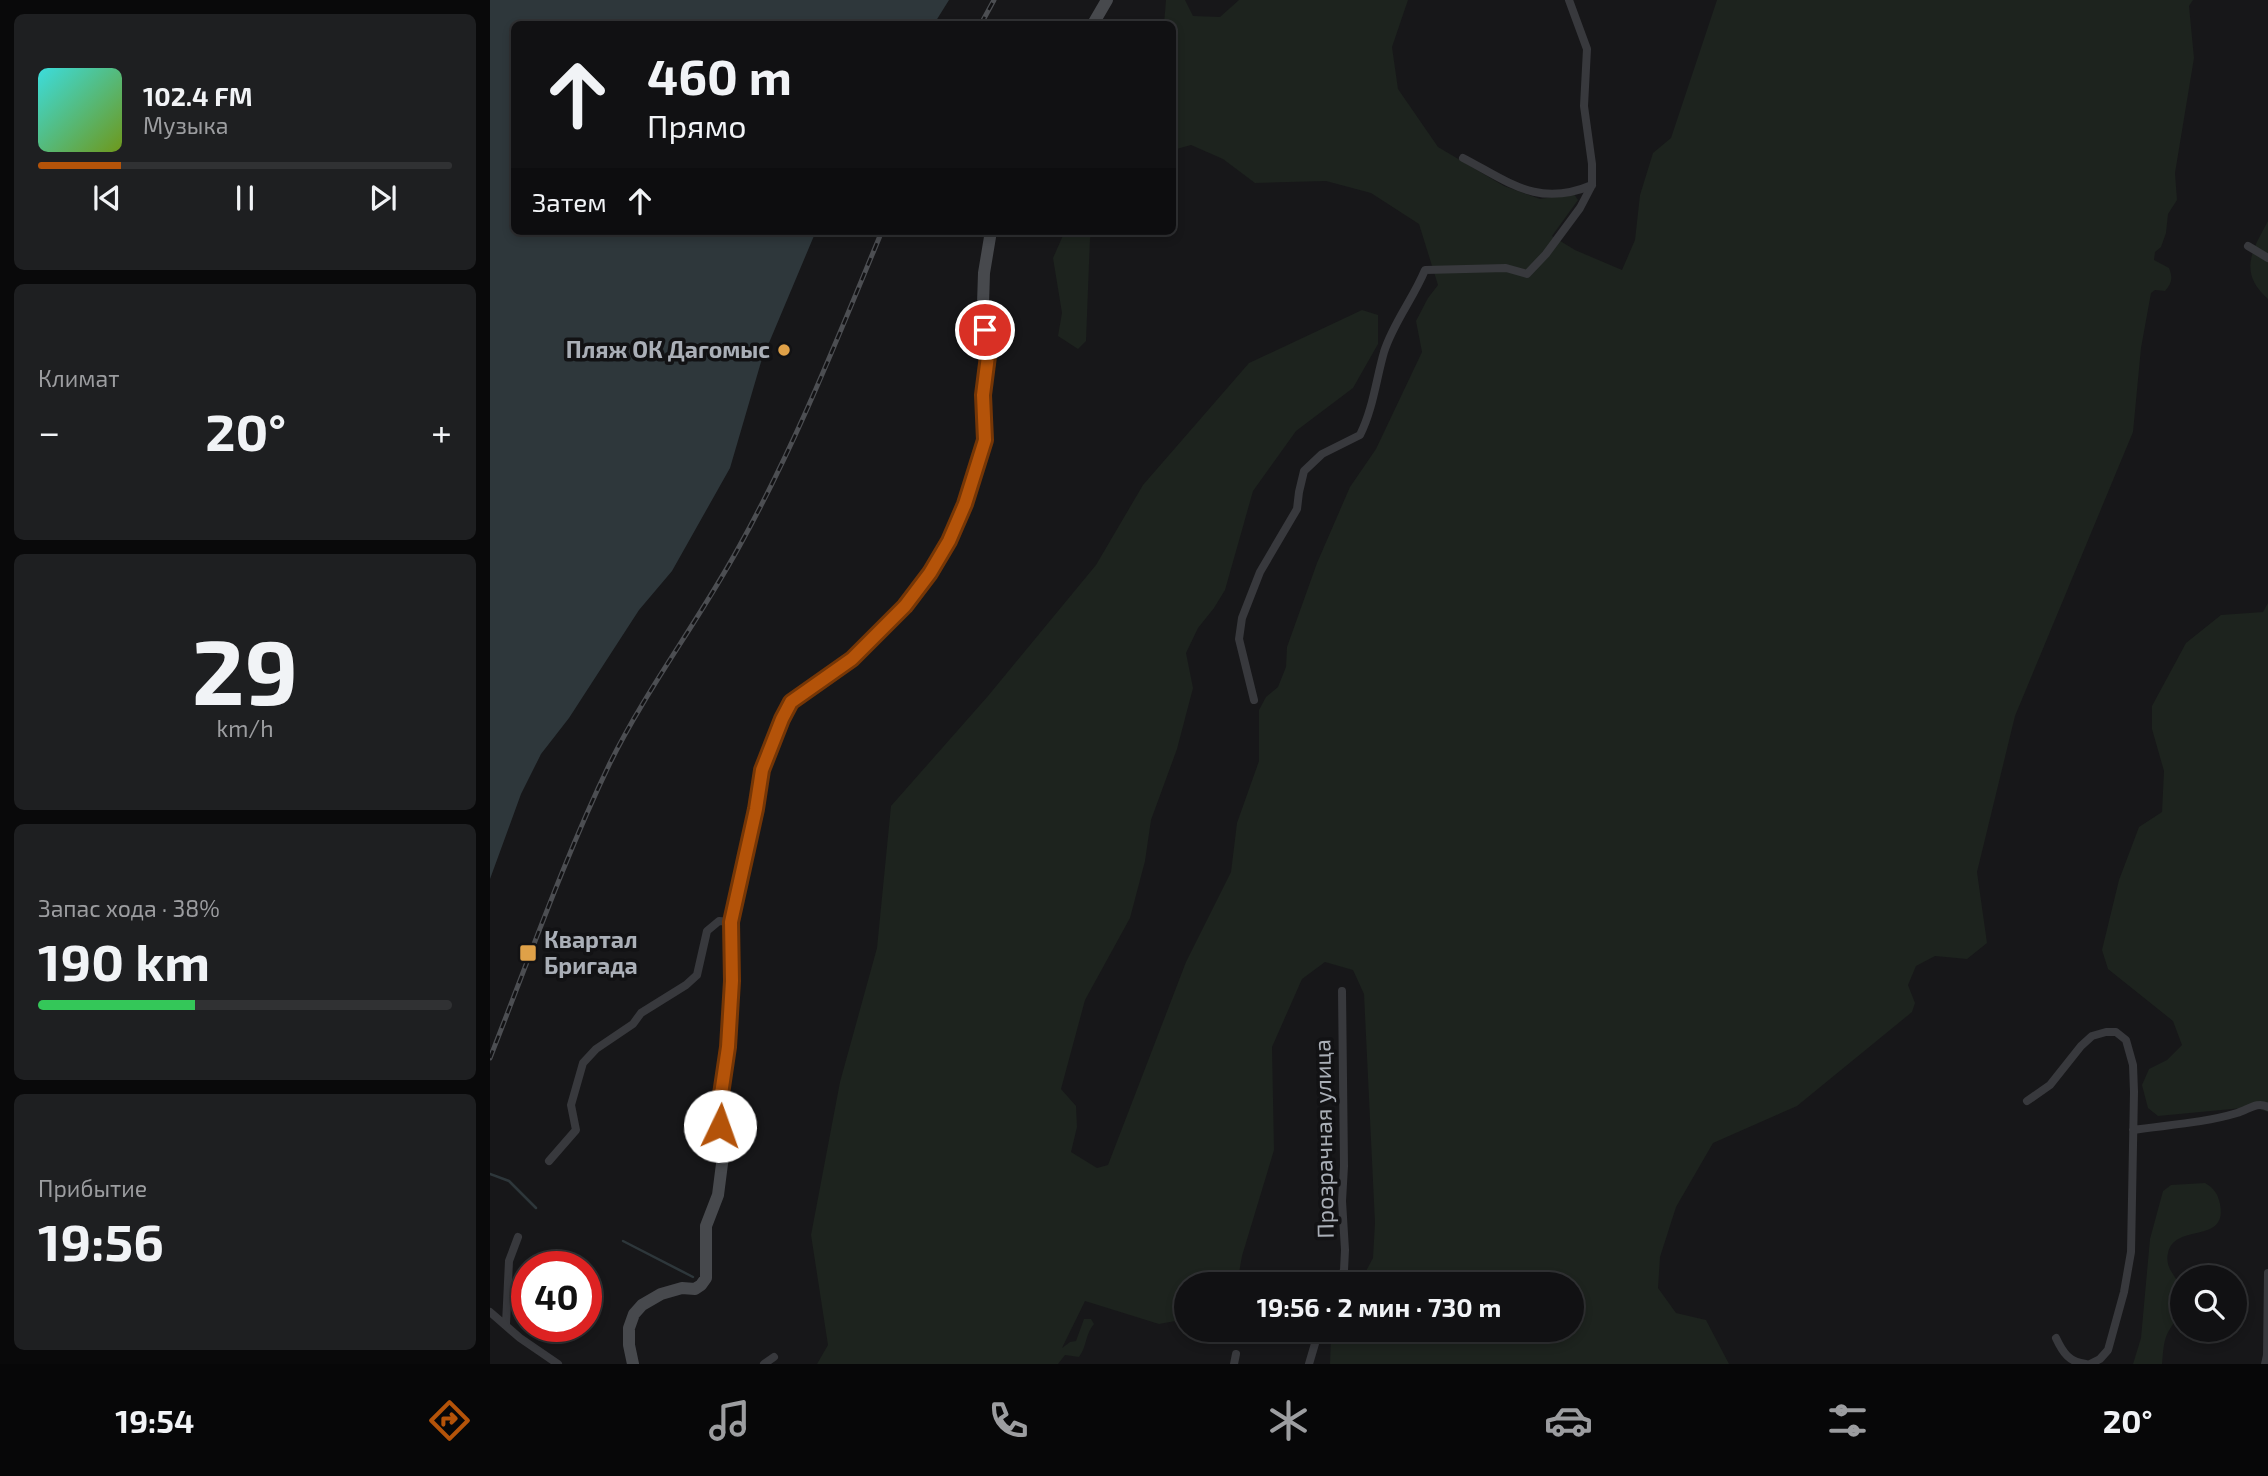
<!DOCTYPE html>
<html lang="ru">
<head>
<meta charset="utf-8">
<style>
  body { margin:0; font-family:"Exo 2",sans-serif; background:#1e1f21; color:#f1f3f6; height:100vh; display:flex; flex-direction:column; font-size:26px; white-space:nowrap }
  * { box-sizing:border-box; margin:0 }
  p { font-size:23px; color:#9c9da0 }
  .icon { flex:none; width:38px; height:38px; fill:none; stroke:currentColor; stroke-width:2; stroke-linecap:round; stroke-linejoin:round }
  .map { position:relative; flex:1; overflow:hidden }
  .sheet { display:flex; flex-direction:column; gap:14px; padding:14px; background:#09090a; width:490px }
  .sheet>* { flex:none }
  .top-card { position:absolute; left:21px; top:21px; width:665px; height:214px; border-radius:10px; box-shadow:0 4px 10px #0003,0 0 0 2px #303133; background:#111113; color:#f1f3f6; overflow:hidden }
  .fabs { position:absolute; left:1680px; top:1265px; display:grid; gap:14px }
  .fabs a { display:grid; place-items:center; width:77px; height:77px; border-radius:50%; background:#111113; box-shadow:0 4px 10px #0003,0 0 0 2px #303133; font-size:35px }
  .speed { position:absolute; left:21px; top:1251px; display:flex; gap:14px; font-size:35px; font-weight:700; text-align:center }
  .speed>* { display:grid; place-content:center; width:91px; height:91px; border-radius:50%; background:#111113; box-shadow:0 4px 10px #0003,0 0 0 2px #303133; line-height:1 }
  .speed .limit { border:10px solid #d22; background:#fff; color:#111 }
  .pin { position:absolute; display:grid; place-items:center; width:60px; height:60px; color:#fff; margin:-30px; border:4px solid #fff; border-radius:50%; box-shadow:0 2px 7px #0007 }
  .me { position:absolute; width:77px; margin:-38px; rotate:3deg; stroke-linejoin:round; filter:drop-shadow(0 0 5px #0008) }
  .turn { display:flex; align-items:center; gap:24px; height:147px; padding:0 21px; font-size:32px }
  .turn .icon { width:91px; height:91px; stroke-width:2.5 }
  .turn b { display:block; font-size:49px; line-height:60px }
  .then { display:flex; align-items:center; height:66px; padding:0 21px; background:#0003; gap:14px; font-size:26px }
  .big { font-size:52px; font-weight:700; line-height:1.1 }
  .sheet .widget { flex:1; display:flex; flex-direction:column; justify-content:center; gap:10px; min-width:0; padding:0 24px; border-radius:10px; background:#1e1f21 }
  .sheet .dial { align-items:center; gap:0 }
  .dial b { font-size:91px; line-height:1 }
  .song { display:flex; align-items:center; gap:21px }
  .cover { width:84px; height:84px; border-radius:10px; background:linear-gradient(135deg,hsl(180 70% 55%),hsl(80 70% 35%)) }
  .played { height:7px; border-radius:4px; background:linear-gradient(90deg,#b45309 20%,#303133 20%) }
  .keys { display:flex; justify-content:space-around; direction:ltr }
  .heat { display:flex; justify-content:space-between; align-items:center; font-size:38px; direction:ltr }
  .charge { height:10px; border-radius:5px; background:linear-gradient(90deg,#34c759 38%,#303133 0) }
  .trip { position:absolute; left:684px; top:1272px; width:410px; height:70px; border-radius:35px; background:#111113; box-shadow:0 4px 10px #0003,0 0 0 2px #303133; font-weight:700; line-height:70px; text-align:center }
  .menu { display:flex; height:112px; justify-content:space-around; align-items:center; background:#070708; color:#9c9da0 }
  .menu .icon { width:49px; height:49px }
  .menu .selected { color:#b45309 }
  .menu b { font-size:32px; color:#f1f3f6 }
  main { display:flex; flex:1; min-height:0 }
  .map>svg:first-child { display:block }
  .green { fill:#1d231e }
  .water { fill:#2e373b }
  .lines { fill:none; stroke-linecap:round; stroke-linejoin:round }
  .stream { stroke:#2e373b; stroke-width:2.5 }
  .street { stroke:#38393d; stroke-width:8 }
  .secondary { stroke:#47494d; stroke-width:12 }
  .rail-casing { stroke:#4c4e52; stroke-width:5 }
  .rail { stroke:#121214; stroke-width:2.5; stroke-dasharray:8; stroke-linecap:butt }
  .route-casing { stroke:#753606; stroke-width:18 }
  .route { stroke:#b45309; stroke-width:12 }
  .poi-dot { fill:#dfa148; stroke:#121214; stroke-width:2.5 }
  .labels { text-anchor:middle; stroke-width:7; stroke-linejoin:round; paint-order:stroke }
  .poi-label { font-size:23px; font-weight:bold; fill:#aaafb7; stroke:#121214; text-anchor:end }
  .street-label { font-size:23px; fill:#aaafb7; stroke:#121214 }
</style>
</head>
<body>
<main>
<section class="sheet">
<div class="widget">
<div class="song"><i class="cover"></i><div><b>102.4 FM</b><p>Музыка</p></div></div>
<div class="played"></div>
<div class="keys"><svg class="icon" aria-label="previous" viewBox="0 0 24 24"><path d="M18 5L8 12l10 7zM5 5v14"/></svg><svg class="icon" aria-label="pause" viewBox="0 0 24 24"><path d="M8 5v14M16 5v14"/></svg><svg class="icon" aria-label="next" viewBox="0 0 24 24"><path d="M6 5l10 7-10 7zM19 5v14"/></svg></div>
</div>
<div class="widget"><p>Климат</p>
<div class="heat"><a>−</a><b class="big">20°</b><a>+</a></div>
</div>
<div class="widget dial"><b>29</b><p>km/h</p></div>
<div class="widget"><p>Запас хода · 38%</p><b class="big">190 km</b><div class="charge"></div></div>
<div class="widget"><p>Прибытие</p><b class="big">19:56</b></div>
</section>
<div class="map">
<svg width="1778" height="1364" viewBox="0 0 1778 1364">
  <rect width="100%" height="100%" fill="#171719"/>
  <path class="green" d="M676,0H695L703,16L730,17L749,0H918L902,47L908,89L948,147L1014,186L1050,199L1084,194L1088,200L1062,236L1085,250L1132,270L1145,240L1150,195L1163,153L1181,138L1227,0H1703L1699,6L1704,58L1685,173L1687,200L1678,214L1676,233L1671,247L1665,252L1664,260L1679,268C1683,278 1682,283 1675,291L1665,290L1661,293L1651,348L1643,432L1525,716L1487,872L1497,943L1477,959L1445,956L1426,966L1418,985L1425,1003L1422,1012L1307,1106L1223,1143L1186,1207L1170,1257L1168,1288L1186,1313L1216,1320L1239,1364H840L841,1335L844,1330H1082V1284H869L883,1258L885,1223L874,994L863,970L835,962L812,979L782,1047L784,1150L752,1256L747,1284H696V1319L669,1324L595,1301L572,1348L580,1342L586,1341L594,1319H601L604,1324C595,1334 597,1347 589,1357L575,1355L568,1364H327L338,1345L321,1235L350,1082L387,948L401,806L498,696L606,565L653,485L759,363L872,310L888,315V344L863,388L806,431L763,491L735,590L724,608L708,628L696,653L703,688L687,749L661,820L655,861L640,918L595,1000L571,1089L586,1106L587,1127L581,1152L607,1168L618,1165L696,962L741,872L747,823L769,761V710L776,697L788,687L796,667L797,647L827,563L860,487L886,449L932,352L926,321L938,298L948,285L929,224L881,193L836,181L765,183L733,159L701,145L683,150L682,24H674Z
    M1778,221V299C1748,272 1762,251 1778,221Z
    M575,231H604L600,238L596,341L588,349L568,336L572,313L563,258Z
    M1778,603V1112L1763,1107L1668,1116L1658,1108L1652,1085L1659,1069L1677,1060L1692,1045L1683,1021L1618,969L1612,950L1629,880L1649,827L1672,812L1674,771L1662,729V706L1696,643L1731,615L1773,612Z
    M1715,1183C1724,1188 1728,1194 1730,1204C1738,1245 1685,1222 1678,1253C1674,1270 1689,1277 1692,1292C1696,1313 1683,1320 1676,1337C1673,1345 1673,1356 1672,1364H1643L1651,1338L1660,1239L1673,1191L1681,1185Z"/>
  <path class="water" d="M0,0H459L444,24H24V231H326L271,362L240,468L182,571L149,610L79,718L51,754L31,794L0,879Z"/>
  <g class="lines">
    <path class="stream" d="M0,1174L19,1181L46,1208
      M133,1241L203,1277"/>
    <path class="street" d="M973,158C1019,182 1048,208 1102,185
      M1758,246L1778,258
      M764,700L749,639L752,618L770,572L807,509L809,492L814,471L832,454L870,435C883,409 886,380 894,352C903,323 923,299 935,270L1016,268L1037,274L1056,254L1090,208L1102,185V164L1094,106L1097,49L1079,0
      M1537,1101L1560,1085L1591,1046L1602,1036L1616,1032H1626L1636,1040L1643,1065L1644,1092L1641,1252L1634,1292L1618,1350L1610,1359L1600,1364
      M1643,1130C1677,1125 1714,1123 1747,1113C1758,1110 1767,1101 1778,1107
      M59,1161L86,1130L81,1105L93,1063L106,1049L143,1024L151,1013L196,985L207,975L217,931L229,921L241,922
      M848,1284L854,1270L855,1250L852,1201L854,1166L852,991
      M0,1312L30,1338L68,1364
      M16,1324L19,1261L28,1237
      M1566,1338C1573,1353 1579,1362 1596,1364
      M274,1364L284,1357
      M744,1364L746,1354
      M819,1364L829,1330
      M1775,1364L1777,1355L1778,1273"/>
    <path class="secondary" d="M603,24L617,0
      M143,1364L139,1345V1328L144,1314L152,1305L171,1294L192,1288L205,1289L211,1285L216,1278V1226L228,1195L233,1156L230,1101L238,1047L242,981L241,922L266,809L272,770L292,719L301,702L362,659L415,606L440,573L459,541L475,504L495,440L493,395L497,356L493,304L494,273L501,231"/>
    <g class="rail-casing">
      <path id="rail" d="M491,24L504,0
        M0,1058C39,959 74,859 120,763C157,688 210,619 250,545C306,444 348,337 392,231"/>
    </g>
    <use href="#rail" class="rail"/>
  </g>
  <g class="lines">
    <g class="route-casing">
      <path id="route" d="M230,1126V1101L238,1047L242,981L241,922L266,809L272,770L292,719L301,702L362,659L415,606L440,573L459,541L475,504L495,440L493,395L498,356L495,330"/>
    </g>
    <use href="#route" class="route"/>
  </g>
  <g class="poi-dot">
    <circle cx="294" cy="350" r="7"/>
    <rect x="29" y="944" width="18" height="18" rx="3.5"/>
  </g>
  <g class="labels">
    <g class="poi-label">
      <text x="280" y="358">Пляж ОК Дагомыс</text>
      <text x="54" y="948" text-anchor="start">Квартал<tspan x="54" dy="26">Бригада</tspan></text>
    </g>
    <g class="street-label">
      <text transform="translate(834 1139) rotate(-91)" y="8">Прозрачная улица</text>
    </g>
  </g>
</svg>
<div class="fabs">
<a><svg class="icon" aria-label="search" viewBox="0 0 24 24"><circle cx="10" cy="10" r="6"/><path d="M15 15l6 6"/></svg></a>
</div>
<div class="speed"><div class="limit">40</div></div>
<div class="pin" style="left:495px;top:330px;background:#d93025"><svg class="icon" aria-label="arrive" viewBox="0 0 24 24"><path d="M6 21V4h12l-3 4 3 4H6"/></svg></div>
<svg class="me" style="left:230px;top:1126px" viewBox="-20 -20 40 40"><circle r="19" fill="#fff"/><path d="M0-13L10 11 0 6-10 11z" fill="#b45309"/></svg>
<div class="trip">19:56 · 2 мин · 730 m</div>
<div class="top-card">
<div class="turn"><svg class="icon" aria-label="ahead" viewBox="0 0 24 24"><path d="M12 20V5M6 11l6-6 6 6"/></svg><div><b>460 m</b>Прямо</div></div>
<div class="then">Затем<svg class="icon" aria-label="ahead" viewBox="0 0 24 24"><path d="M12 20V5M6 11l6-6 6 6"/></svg></div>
</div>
</div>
</main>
<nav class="menu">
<b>19:54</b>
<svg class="icon selected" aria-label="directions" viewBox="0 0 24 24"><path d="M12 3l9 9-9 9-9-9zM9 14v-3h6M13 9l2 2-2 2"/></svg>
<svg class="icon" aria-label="music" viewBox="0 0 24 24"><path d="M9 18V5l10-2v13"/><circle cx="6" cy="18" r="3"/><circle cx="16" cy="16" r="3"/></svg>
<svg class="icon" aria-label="phone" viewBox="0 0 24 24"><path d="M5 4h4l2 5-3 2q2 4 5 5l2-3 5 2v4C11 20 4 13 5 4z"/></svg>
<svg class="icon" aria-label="climate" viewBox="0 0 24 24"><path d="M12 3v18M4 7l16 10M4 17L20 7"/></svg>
<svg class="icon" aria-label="car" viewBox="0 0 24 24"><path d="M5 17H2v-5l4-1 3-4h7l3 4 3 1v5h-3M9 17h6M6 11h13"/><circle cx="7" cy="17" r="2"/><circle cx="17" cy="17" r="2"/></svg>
<svg class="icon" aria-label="filters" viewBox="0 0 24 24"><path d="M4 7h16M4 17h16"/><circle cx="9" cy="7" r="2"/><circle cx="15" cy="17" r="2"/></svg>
<b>20°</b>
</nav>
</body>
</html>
